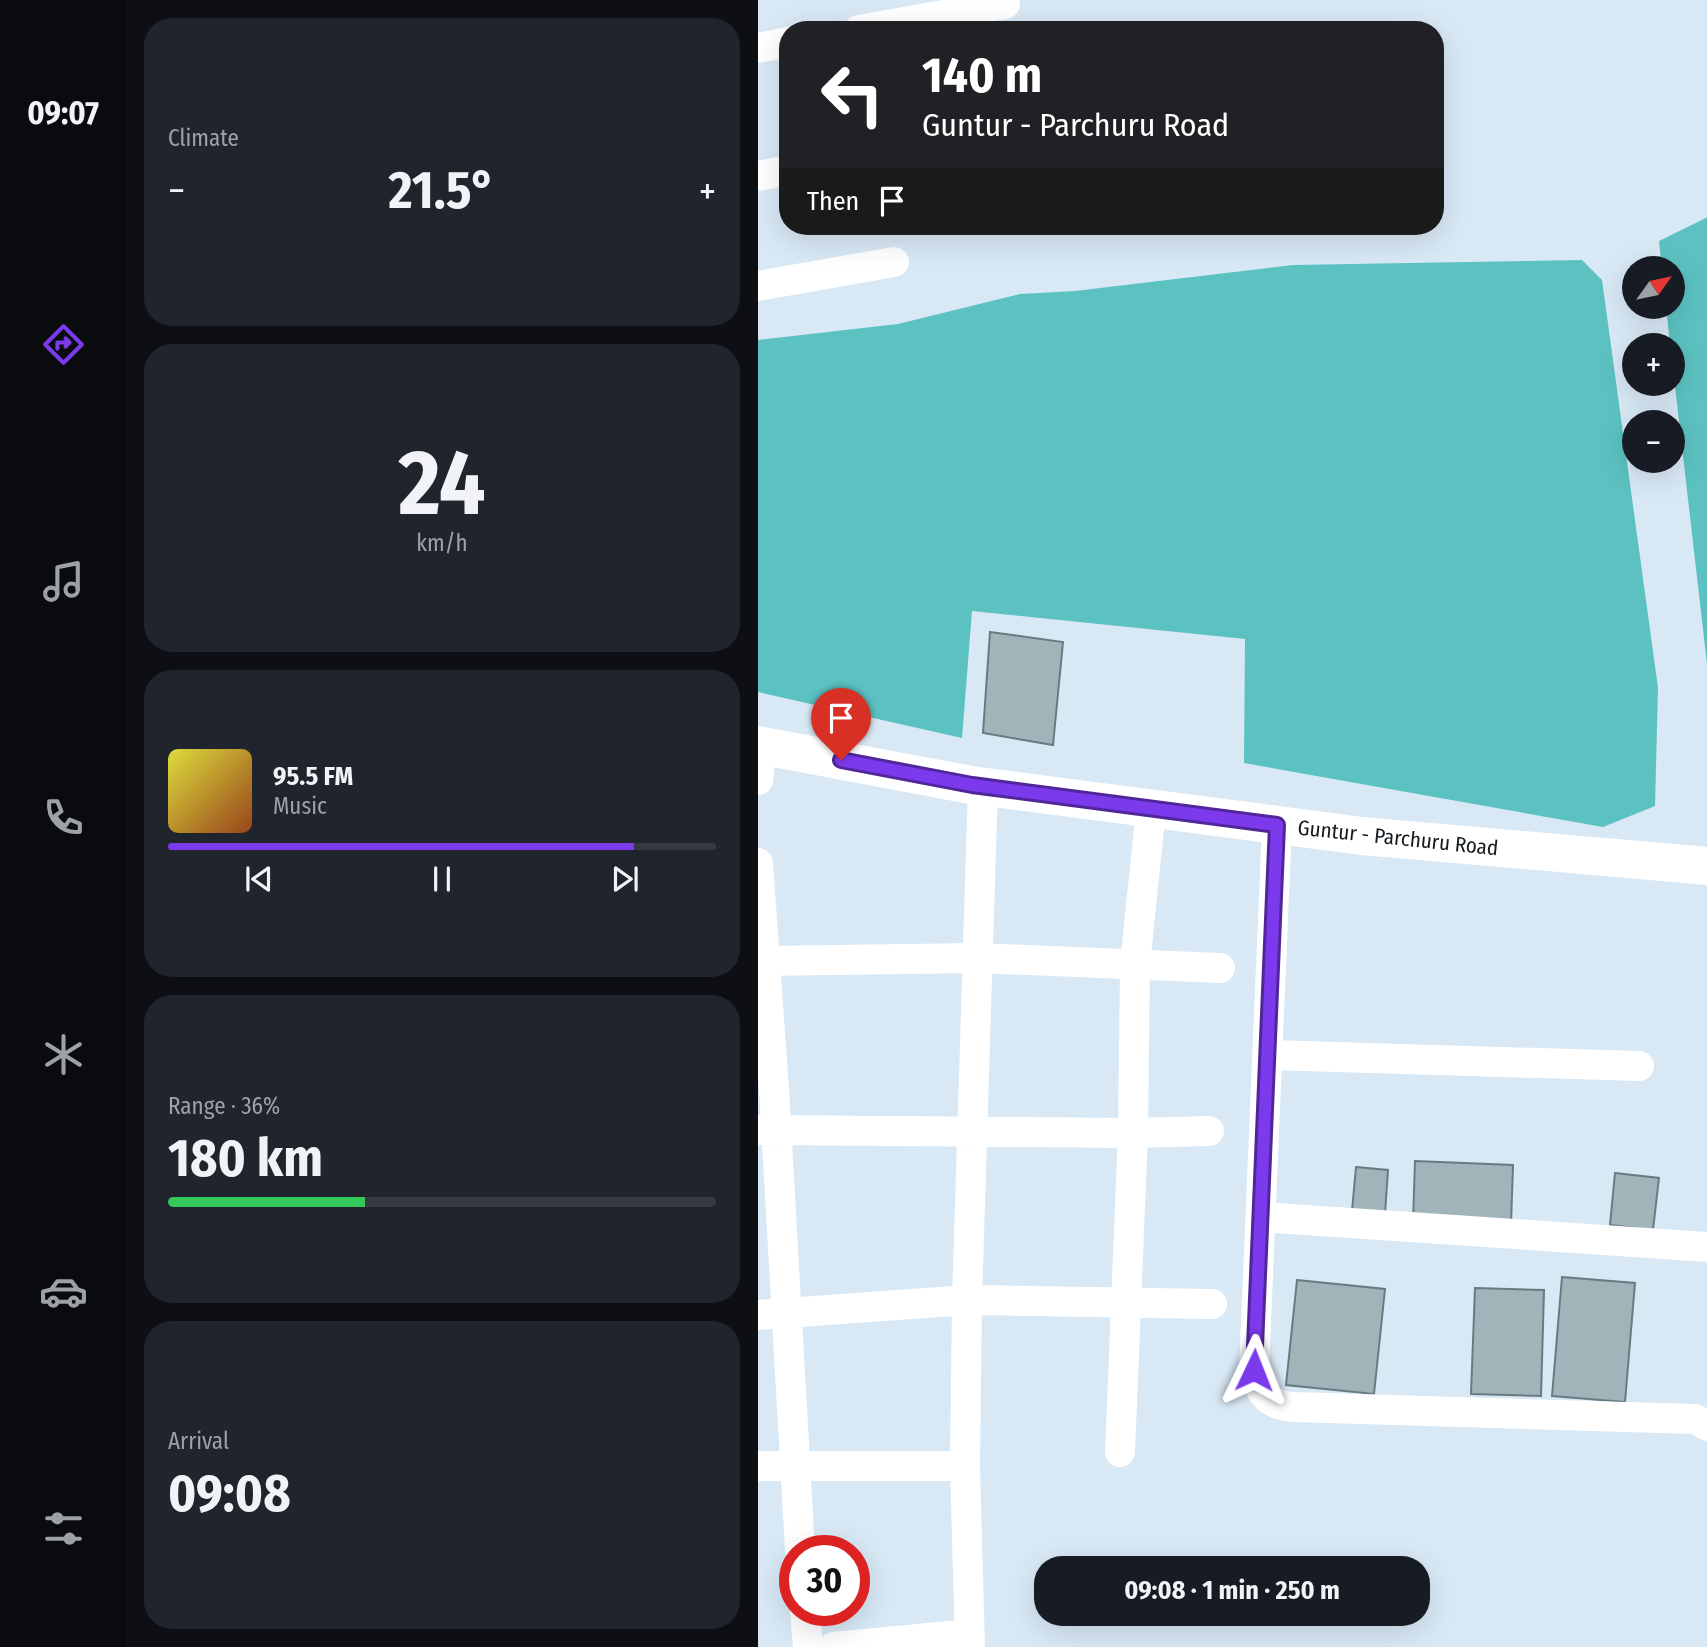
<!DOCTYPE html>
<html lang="en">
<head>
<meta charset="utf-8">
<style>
  body { margin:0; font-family:"Fira Sans Condensed",sans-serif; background:#20242c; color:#f1f3f6; height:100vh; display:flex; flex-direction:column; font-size:26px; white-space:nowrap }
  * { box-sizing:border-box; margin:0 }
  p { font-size:23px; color:#9ea1a6 }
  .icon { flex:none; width:38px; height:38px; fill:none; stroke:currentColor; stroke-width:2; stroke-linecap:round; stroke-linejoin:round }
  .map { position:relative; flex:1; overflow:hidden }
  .sheet { display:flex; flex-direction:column; gap:18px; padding:18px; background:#0d0f14; width:632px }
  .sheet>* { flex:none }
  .banner { position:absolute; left:21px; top:21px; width:665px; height:214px; border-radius:28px; box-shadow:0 7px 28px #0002; background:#202124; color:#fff; overflow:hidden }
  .needle { width:46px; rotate:57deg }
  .tools { position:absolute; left:864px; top:256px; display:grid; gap:14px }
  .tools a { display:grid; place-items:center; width:63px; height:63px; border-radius:50%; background:#171b24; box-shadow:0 7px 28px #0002; font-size:35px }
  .speed { position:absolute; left:21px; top:1535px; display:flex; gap:14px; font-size:35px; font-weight:700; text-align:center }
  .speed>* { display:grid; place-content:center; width:91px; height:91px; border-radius:50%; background:#171b24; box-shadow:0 7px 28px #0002; line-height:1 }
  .speed .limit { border:10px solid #d22; background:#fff; color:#111 }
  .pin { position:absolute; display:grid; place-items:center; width:60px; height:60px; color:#fff; margin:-72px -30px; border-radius:50% 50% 50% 0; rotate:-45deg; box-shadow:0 0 7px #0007 }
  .pin .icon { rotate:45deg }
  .me { position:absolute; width:77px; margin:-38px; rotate:2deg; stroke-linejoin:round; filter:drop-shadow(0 0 5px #0008) }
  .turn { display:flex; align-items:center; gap:24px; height:147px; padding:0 28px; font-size:32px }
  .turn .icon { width:91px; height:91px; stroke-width:2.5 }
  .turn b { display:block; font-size:49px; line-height:60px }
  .then { display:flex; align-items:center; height:66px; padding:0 28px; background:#0003; gap:14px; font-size:26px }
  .big { font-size:52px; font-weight:700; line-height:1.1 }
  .sheet .tile { flex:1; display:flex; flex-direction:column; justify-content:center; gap:10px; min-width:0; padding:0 24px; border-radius:28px; background:#20242c }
  .sheet .dial { align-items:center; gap:0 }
  .dial b { font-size:91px; line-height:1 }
  .song { display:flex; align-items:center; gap:21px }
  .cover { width:84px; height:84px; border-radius:10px; background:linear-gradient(135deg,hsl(60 70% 55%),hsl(20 70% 35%)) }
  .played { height:7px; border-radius:4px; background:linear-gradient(90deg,#7c3aed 85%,#363941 85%) }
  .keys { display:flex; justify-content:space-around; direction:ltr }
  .heat { display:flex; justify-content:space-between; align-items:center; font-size:38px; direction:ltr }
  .charge { height:10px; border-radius:5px; background:linear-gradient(90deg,#34c759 36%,#363941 0) }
  .trip { position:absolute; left:276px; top:1556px; width:396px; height:70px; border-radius:28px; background:#171b24; box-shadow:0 7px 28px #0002; font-weight:700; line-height:70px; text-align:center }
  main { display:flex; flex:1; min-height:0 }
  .tab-bar { display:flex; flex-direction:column; width:126px; justify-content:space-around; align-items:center; background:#090b0e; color:#9ea1a6 }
  .tab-bar .icon { width:49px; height:49px }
  .tab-bar .active { color:#7c3aed }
  .tab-bar b { font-size:32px; color:#f1f3f6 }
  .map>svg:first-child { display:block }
  .water { fill:#5bc2c1 }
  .building { fill:#a0b4ba; stroke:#687b81; stroke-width:2 }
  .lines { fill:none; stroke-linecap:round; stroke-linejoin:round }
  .minor { stroke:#fff; stroke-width:30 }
  .primary { stroke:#fff; stroke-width:38 }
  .route-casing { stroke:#51269a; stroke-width:18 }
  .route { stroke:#7c3aed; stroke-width:12 }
  .labels { text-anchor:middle; stroke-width:5; stroke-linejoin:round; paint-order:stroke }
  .street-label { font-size:21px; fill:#141a1e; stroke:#fff }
</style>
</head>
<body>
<main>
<nav class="tab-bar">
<b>09:07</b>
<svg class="icon active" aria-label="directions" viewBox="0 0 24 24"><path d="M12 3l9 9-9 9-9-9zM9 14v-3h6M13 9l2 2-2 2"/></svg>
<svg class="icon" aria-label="music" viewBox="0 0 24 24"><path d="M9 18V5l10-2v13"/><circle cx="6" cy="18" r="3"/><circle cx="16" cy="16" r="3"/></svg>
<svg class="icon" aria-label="phone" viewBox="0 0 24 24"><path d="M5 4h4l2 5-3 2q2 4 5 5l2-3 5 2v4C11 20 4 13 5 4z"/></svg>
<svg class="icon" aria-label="climate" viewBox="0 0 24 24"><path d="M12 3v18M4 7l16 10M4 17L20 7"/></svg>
<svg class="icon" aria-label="car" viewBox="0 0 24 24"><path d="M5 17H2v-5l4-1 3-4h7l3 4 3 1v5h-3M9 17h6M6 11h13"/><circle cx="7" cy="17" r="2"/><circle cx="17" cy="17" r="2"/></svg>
<svg class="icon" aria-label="filters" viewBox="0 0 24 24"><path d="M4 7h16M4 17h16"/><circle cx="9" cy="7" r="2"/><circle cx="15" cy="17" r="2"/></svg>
</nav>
<section class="sheet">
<div class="tile"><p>Climate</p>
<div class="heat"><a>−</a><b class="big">21.5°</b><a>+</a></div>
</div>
<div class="tile dial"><b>24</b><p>km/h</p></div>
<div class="tile">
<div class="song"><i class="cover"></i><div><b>95.5 FM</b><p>Music</p></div></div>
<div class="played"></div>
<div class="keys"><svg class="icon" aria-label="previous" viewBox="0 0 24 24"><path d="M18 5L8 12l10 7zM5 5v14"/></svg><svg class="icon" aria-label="pause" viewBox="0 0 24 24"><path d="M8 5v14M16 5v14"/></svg><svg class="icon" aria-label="next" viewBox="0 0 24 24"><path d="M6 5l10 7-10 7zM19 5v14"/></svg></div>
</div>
<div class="tile"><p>Range · 36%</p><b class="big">180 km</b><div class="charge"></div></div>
<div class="tile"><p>Arrival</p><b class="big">09:08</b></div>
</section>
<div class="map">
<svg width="950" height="1647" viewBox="0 0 950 1647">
  <rect width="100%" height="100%" fill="#d8e8f5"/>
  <path class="water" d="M950,217V664H949L915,369V345H912L908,306H915V268H904L901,241Z
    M824,260L844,280L900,688L897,806L845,827L486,763L487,639L214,611L204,738L0,692V340L140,324L262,294L317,291L535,265Z"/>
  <path class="building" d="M232,632L305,642L295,745L225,733Z
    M657,1161L755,1165L753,1225L655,1222Z
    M598,1167L630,1170L627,1214L594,1211Z
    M857,1173L901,1178L895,1230L852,1225Z
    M804,1277L877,1283L867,1402L794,1396Z
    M539,1280L627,1289L616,1394L528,1385Z
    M717,1288L786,1290L783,1396L713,1394Z"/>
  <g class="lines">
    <path class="minor" d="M101,30L247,4
      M0,48L30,42
      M0,176L30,170
      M0,286L136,262
      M0,780L4,745
      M519,825L496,1370C502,1395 510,1405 536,1407L937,1419L950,1426
      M0,863L16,1089L42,1550
      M0,961L219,958L462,968
      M509,1055L881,1066
      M0,1130L375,1133L451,1131
      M503,1217L950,1247
      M0,1315L209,1300L454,1304
      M362,1452L375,1133L377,964L393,809
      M0,1466H207
      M47,1610L50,1647
      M76,1647L212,1634
      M212,1647L207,1466L209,1300L225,786"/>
    <path class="primary" d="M0,745L213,785L604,836L950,866"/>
  </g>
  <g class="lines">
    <g class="route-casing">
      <path id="route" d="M83,760L214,785L519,825L496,1370"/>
    </g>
    <use href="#route" class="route"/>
  </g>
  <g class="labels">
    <g class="street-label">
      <text transform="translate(640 838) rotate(6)" y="7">Guntur - Parchuru Road</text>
    </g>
  </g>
</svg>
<div class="tools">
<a><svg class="needle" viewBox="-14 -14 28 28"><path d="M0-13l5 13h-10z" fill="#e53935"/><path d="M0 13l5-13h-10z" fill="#9ea1a6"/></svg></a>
<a>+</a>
<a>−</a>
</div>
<div class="speed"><div class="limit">30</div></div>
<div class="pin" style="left:83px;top:760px;background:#d93025"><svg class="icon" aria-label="arrive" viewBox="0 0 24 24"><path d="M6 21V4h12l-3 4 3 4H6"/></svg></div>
<svg class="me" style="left:496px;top:1370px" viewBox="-20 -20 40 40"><path d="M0-17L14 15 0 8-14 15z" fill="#7c3aed" stroke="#fff" stroke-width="4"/></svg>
<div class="trip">09:08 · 1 min · 250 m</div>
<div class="banner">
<div class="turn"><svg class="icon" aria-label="left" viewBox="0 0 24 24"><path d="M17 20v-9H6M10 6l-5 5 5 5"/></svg><div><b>140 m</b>Guntur - Parchuru Road</div></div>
<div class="then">Then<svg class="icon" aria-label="arrive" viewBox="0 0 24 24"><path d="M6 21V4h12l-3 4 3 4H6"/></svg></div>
</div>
</div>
</main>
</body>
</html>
